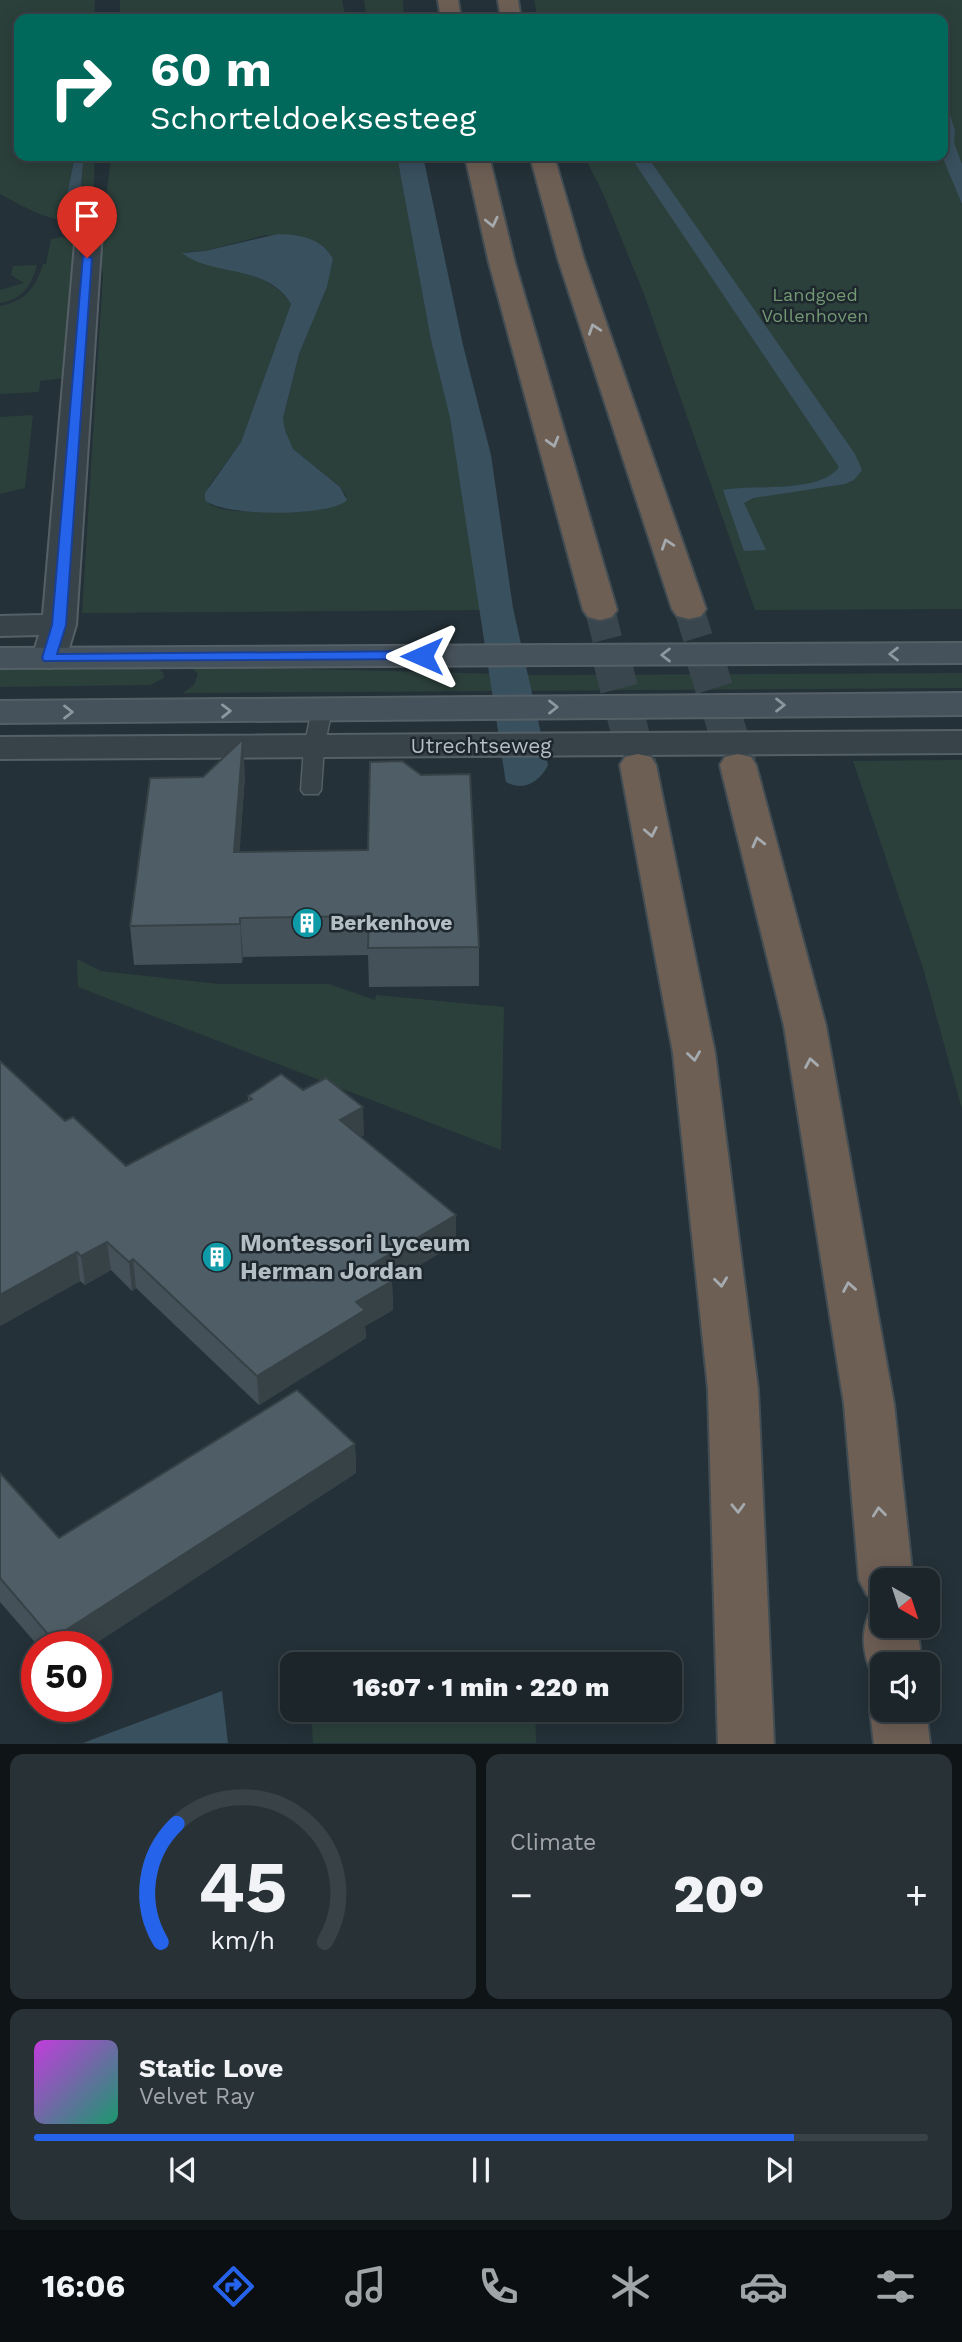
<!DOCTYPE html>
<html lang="en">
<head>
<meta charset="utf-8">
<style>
  body { margin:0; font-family:"Work Sans",sans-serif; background:#283136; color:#f1f3f6; height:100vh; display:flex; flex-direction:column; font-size:26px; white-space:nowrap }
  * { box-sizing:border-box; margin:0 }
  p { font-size:23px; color:#a0a5a8 }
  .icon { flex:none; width:38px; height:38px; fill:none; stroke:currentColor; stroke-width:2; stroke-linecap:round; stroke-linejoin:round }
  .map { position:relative; height:1744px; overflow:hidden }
  .drawer { display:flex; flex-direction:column; gap:10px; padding:10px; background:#0f1417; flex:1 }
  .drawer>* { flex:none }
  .hud { position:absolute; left:14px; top:14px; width:934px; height:147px; border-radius:14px; box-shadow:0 4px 18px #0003,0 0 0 2px #394247; background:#00695c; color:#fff; overflow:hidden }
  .needle { width:46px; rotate:141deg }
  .buttons { position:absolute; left:870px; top:1568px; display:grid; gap:14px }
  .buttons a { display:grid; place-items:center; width:70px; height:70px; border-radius:14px; background:#1b252a; box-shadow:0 4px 18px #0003,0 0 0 2px #394247; font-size:35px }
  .speed { position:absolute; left:21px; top:1631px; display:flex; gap:14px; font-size:35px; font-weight:700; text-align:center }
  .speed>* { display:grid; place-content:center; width:91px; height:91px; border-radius:50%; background:#1b252a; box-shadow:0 4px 18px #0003,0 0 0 2px #394247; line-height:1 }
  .speed .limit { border:10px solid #d22; background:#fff; color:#111 }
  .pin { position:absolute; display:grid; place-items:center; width:60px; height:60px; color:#fff; margin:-72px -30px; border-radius:50% 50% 50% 0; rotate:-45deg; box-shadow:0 0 7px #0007 }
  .pin .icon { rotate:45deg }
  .me { position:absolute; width:77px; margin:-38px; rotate:270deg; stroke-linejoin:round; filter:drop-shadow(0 0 5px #0008) }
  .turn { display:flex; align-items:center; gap:24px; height:147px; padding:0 21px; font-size:32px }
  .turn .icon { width:91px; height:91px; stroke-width:2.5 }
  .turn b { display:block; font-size:49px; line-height:60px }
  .big { font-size:52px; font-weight:800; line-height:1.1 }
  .drawer .card { flex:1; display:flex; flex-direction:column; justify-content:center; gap:10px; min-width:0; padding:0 24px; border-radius:14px; background:#283136 }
  .drawer .dial { align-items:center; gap:0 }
  .dial svg { height:182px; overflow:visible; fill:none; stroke:#394247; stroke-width:7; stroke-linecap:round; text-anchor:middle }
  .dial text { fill:#f1f3f6; stroke:none }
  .song { display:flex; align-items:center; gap:21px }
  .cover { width:84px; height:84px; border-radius:10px; background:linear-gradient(135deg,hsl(290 70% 55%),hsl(160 70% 35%)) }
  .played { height:7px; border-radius:4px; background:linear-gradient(90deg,#2563eb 85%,#394247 85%) }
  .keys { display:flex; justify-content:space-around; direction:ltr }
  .heat { display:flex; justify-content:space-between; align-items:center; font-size:38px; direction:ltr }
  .drawer .tiles { flex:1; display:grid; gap:10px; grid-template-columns:1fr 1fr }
  .card:last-child { grid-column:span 2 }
  .trip { position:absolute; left:280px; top:1652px; width:402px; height:70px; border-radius:14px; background:#1b252a; box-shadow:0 4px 18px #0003,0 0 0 2px #394247; font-weight:800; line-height:70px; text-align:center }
  .tabs { display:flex; height:112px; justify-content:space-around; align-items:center; background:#0b0f11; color:#a0a5a8 }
  .tabs .icon { width:49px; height:49px }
  .tabs .active { color:#2563eb }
  .tabs b { font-size:32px; color:#f1f3f6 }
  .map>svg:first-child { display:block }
  .green { fill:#2c403b; fill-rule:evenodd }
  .water { fill:#39505e }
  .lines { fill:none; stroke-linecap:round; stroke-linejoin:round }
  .highway-tunnel-far1 { stroke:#39464d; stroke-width:30; stroke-dasharray:30 15; stroke-linecap:butt }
  .highway-tunnel { stroke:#39464d; stroke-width:38; stroke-dasharray:38 19; stroke-linecap:butt }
  .lane-casing { stroke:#556066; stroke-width:3 }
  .street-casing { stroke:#556066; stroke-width:4 }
  .secondary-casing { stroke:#556066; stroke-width:4 }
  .highway-casing { stroke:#424d53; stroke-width:4 }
  .lane { fill:#374249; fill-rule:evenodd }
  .street { fill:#374249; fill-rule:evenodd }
  .secondary { fill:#46525b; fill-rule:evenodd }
  .highway { fill:#6e5f55; fill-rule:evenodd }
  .wall { fill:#445158 }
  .shaded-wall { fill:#374247 }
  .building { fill:#4f5e66; stroke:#374247; stroke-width:2 }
  .oneway { stroke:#a4aaae }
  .oneway2 { stroke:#8c989f }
  .route { fill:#2563eb; stroke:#184099; stroke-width:2 }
  .labels { text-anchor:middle; stroke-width:5; stroke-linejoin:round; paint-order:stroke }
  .far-park-label { font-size:18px; fill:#739873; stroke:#1d272d }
  .street-label { font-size:21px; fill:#b2bdc4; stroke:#1d272d }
  .poi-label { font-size:21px; font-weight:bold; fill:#b2bdc4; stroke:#1d272d; text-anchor:start }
  .near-poi-label { font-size:24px; font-weight:bold; fill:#b2bdc4; stroke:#1d272d; text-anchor:start }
</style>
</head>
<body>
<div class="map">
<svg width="962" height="1744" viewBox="0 0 962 1744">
  <rect width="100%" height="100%" fill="#243138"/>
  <path class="green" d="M0,0H95L94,19H19V156H75L65,204L70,206L79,204L84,156H95C94,171 95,190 90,204C80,242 19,204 0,194Z
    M120,0H342L346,19H120Z
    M364,0H403L404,19H367Z
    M534,0H962V609L755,610L644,294L602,191L584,156H943V19H538Z
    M111,156H397L431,340L450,418L481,610L82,613L103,275L100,252ZM265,235C291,238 320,233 333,259L327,287L299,354L283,418L285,430L293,449L340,487L347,497C310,502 242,522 209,504V486L241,442L291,304C270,271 221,268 187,256L185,252L205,251Z
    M62,237L75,241L65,378L40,381L39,392L0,394V306C25,301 35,289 43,264H46L51,239Z
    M37,265C31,286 23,299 0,303V290L24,283L11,275L13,266Z
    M33,415L25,488L0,494V417Z
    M200,666L540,675L962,673V688L183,693L194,685L198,674L193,669Z
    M0,667H155L163,672L164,678L150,685L0,687Z
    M962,760V1109L923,968L853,761Z
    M77,959L101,971L219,984H329L375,1000L376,995L504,1007L501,1150L78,987Z
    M311,1710H535L536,1743H313Z"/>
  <path class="water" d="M943,91L955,131L954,143L962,164V204L942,156Z
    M75,156H84L79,204L70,206L65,204Z
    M397,156H423L463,345L491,455L513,608L548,765C540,782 523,792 506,782L505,777L450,418L431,340Z
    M630,156H647L855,454L862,470L854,480L845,484L753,498L744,503L766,550L744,551L723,490C754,484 820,494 839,467Z
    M278,234C301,235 322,238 333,259L327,287L299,354L283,418L285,430L293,449L340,487L347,500C331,517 222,517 205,500V493L241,442L291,304C266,263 212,277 182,253L205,251Z
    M222,1691L228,1743H83Z"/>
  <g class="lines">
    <path class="highway-tunnel-far1" d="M689,609L703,654
      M600,610L611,654"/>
    <path class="highway-tunnel" d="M610,652L638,765
      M703,652L738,765"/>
    <g class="lane-casing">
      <path id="lane" d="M322,704L332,710L324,747L321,790L318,794H304L301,790L304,747L312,710Z"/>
    </g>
    <g class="street-casing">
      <path id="street" d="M89,224L98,227L102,232L76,625L66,658L61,665L49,668L37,665L32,658L39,635L0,636V616L43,615L76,232L80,227Z
        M962,731V753L0,759V737Z"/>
    </g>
    <g class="secondary-casing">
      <path id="secondary" d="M962,643V663L0,668V648Z
        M962,693V715L0,723V701Z"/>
    </g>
    <g class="highway-casing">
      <path id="highway" d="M438,0H458L461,19H441Z
        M498,0H518L521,19H501Z
        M465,156H489L515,263L617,610L612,617L600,620L588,617L583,610L489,263Z
        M530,156H554L584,259L706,609L701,616L689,619L677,616L672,609L558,259Z
        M638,754L651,757L656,765L715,1053L758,1389L774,1744H718L708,1389L673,1053L620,765L625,757Z
        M738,754L751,757L756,765L826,1026L894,1404L913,1580H882V1600L867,1595L859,1580L844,1404L784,1026L720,765L725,757Z
        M882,1606V1626H917L922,1664H882V1683L875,1680C863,1657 859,1634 871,1610Z
        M882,1692V1710H926L930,1744H874L870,1710L878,1693Z"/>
    </g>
    <use href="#lane" class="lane"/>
    <use href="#street" class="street"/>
    <use href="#secondary" class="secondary"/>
    <use href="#highway" class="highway"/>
  </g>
  <path class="wall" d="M245,776L239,852L479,947V986L369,987L368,955L243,957L242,963L134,965L130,926Z
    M0,1061L65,1121L126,1166L248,1101V1096L364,1135L360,1137L456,1215V1243L392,1282L393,1310L365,1326L366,1338L259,1405L136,1288L132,1291L111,1270L85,1285L80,1281L0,1326Z
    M355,1444L356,1473L90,1647H39L0,1602V1473L59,1538Z"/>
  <path class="shaded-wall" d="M243,739L245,776L237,890L234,852Z
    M240,918L243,957L242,963L240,924Z
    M363,1107L364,1135L341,1148L340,1120Z
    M456,1215V1243L392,1282L393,1310L365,1326L366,1338L259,1405L257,1376L356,1302L373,1264Z
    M107,1242L111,1270L85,1285L81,1256Z
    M77,1252L80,1281L0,1326V1295Z
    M133,1259L136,1288L132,1291L129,1262Z
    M355,1444L356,1473L90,1647H54L52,1639Z"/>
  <path class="building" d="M243,739L234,852L368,850L370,762L402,761L421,775L470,774L479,947L368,948L369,916L240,918V924L130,926L150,778L203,777Z
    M0,1061L65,1121L73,1117L126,1166L252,1099L248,1096L281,1074L303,1090L326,1078L363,1107L340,1120L456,1215L373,1264L392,1281L356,1302L365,1310L257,1376L133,1259L129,1262L107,1242L81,1256L77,1252L0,1295Z
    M297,1390L355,1444L52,1639L0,1578V1473L59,1538Z"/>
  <defs><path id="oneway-chevron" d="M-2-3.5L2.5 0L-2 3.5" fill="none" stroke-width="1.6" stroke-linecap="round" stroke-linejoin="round" transform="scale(1.75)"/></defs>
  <g class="oneway">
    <use href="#oneway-chevron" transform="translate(492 222) rotate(77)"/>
    <use href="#oneway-chevron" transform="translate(594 329) rotate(-109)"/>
    <use href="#oneway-chevron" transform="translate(553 442) rotate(74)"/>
    <use href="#oneway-chevron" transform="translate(667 544) rotate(-109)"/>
    <use href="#oneway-chevron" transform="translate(651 832) rotate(79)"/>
    <use href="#oneway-chevron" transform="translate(758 842) rotate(-104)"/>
    <use href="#oneway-chevron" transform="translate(694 1056) rotate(82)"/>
    <use href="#oneway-chevron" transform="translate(811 1063) rotate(-100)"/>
    <use href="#oneway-chevron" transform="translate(721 1282) rotate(83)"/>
    <use href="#oneway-chevron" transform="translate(849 1287) rotate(-100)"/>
    <use href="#oneway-chevron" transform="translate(738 1508) rotate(88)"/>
    <use href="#oneway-chevron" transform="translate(879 1512) rotate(-96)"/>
  </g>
  <g class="oneway2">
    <use href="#oneway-chevron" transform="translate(894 654) rotate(180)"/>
    <use href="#oneway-chevron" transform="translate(666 655) rotate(180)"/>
    <use href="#oneway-chevron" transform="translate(780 705)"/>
    <use href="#oneway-chevron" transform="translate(553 707)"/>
    <use href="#oneway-chevron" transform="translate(226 711) rotate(-1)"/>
    <use href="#oneway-chevron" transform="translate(68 712)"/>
  </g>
  <path class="route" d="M83,256L92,258L66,625L57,654L422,651L429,656L427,659L44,661L42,658L52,625Z"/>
  <defs>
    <g id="building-disc" transform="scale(1.575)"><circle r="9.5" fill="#0f9aa8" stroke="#1d272d"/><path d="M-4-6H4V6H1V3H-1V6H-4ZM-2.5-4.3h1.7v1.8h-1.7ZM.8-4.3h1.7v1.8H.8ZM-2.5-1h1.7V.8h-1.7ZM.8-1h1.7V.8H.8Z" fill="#fff"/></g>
  </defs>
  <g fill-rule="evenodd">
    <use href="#building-disc" x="307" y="923"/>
    <use href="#building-disc" x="217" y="1257"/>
  </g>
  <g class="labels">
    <g class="far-park-label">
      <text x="815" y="301">Landgoed<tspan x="815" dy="21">Vollenhoven</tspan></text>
    </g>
    <g class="street-label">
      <text x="481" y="753">Utrechtseweg</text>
    </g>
    <g class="poi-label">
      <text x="330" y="930">Berkenhove</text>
    </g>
    <g class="near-poi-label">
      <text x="240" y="1251">Montessori Lyceum<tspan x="240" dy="28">Herman Jordan</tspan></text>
    </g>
  </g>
</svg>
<div class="buttons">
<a><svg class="needle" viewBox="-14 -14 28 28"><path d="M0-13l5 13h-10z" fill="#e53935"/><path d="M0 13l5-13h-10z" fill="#a0a5a8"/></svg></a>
<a><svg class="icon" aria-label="sound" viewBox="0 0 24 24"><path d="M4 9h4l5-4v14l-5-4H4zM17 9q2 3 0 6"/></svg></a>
</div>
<div class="speed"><div class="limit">50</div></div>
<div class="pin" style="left:87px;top:258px;background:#d93025"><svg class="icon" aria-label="arrive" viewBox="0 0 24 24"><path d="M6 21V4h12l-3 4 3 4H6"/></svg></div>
<svg class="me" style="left:422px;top:656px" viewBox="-20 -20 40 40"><path d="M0-17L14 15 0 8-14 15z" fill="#2563eb" stroke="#fff" stroke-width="4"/></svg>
<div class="trip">16:07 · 1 min · 220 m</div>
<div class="hud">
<div class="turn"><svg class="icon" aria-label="right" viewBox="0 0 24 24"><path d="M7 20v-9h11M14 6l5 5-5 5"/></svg><div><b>60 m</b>Schorteldoeksesteeg</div></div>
</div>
</div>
<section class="drawer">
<div class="tiles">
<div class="card dial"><svg viewBox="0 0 100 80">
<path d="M14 69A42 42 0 1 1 86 69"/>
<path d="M14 69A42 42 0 0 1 21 17" stroke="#2563eb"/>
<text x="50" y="56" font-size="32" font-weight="700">45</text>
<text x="50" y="72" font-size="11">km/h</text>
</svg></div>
<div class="card"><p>Climate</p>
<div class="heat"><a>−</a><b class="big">20°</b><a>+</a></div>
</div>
<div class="card">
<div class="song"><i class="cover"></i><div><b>Static Love</b><p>Velvet Ray</p></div></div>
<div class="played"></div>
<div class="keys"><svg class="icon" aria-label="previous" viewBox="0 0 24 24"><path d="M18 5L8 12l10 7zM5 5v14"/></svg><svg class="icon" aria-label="pause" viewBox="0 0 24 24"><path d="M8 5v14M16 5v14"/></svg><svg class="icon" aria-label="next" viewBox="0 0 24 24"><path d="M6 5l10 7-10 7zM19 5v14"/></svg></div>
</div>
</div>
</section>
<nav class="tabs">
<b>16:06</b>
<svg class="icon active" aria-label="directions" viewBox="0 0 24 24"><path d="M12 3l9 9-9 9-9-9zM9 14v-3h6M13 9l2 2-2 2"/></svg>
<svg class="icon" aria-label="music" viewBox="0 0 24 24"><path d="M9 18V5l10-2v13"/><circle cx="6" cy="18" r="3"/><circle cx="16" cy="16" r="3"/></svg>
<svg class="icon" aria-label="phone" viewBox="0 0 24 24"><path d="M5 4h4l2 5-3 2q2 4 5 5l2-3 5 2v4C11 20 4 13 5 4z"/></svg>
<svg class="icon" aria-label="climate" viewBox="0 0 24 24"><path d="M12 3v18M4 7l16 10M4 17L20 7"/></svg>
<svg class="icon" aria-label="car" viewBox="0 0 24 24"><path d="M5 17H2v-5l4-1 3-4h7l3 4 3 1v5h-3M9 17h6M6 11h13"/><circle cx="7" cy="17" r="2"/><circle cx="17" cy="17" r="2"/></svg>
<svg class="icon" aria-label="filters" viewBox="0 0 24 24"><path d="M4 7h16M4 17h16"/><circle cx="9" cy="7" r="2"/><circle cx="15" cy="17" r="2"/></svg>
</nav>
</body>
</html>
